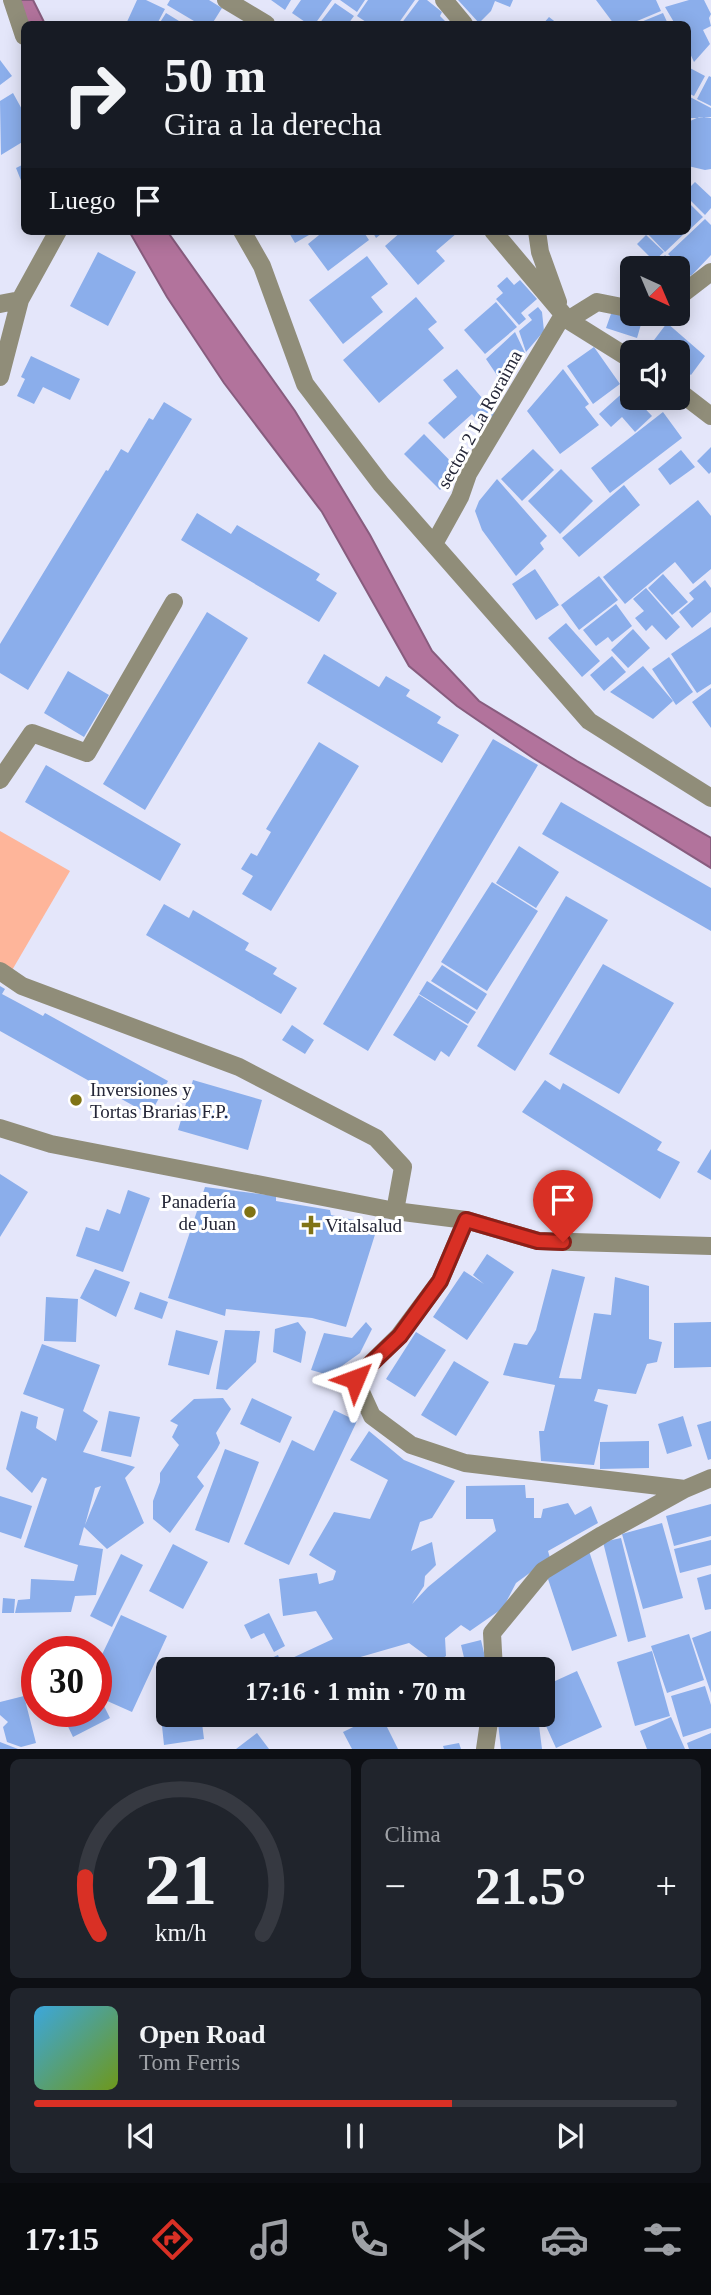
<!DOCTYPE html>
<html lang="es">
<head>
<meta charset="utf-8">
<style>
  body { margin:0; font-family:Georgia,serif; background:#20242c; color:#f1f3f6; height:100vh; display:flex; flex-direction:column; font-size:26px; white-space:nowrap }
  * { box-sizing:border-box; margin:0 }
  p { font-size:23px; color:#9ea1a6 }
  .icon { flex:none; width:38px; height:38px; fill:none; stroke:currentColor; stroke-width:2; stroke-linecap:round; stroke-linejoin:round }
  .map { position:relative; height:1749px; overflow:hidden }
  .panel { display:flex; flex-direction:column; gap:10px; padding:10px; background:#0d0f14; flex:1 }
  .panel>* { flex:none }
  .guide { position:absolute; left:21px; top:21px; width:670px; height:214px; border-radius:10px; box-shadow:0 4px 18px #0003; background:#171b24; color:#f1f3f6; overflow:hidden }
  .needle { width:46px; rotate:136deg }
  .tools { position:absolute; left:620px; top:256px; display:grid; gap:14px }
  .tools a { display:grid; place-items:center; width:70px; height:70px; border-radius:10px; background:#171b24; box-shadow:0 4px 18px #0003; font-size:35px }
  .speed { position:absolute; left:21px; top:1636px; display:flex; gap:14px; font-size:35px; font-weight:700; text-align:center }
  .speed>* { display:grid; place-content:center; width:91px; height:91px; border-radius:50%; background:#171b24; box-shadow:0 4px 18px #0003; line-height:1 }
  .speed .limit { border:10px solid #d22; background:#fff; color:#111 }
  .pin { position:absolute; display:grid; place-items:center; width:60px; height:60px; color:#fff; margin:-72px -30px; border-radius:50% 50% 50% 0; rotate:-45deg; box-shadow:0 0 7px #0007 }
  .pin .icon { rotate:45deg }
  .me { position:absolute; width:77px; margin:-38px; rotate:46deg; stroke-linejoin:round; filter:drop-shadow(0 0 5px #0008) }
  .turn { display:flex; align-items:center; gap:24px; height:147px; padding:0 28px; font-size:32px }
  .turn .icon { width:91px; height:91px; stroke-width:2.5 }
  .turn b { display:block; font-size:49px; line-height:60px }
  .then { display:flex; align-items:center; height:66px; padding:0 28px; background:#0003; gap:14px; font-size:26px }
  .big { font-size:52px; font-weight:700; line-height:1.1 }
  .panel .widget { flex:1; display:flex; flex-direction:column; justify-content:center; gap:10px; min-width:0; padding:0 24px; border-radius:10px; background:#20242c }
  .panel .dial { align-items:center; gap:0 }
  .dial svg { height:182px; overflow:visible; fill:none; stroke:#363941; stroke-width:7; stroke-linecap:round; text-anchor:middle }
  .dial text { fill:#f1f3f6; stroke:none }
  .song { display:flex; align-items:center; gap:21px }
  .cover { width:84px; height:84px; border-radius:10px; background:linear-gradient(135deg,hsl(200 70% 55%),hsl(80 70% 35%)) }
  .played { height:7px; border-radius:4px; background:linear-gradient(90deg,#d93025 65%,#363941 65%) }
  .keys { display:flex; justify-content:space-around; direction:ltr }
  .heat { display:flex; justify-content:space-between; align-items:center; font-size:38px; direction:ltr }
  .panel .tiles { flex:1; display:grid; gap:10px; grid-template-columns:1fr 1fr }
  .widget:last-child { grid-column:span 2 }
  .trip { position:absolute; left:156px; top:1657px; width:399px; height:70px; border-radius:10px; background:#171b24; box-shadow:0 4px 18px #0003; font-weight:700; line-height:70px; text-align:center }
  .tabs { display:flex; height:112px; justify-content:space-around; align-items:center; background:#090b0e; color:#9ea1a6 }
  .tabs .icon { width:49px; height:49px }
  .tabs .active { color:#d93025 }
  .tabs b { font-size:32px; color:#f1f3f6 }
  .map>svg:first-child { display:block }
  .green { fill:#feb59a }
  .water { fill:#b2739c; stroke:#885c7e; stroke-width:2 }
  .building { fill:#8baeeb; fill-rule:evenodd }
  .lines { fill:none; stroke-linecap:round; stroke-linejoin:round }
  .minor { stroke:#908d79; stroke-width:18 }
  .route-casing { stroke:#8d1f18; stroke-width:18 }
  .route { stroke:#d93025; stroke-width:12 }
  .poi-dot { fill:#807315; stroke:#fff; stroke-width:2.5 }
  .labels { text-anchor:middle; stroke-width:6; stroke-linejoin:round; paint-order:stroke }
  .street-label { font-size:19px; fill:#252738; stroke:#fff }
  .poi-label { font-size:19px; fill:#252738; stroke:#fff; text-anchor:start }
</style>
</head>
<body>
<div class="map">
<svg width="711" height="1749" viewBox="0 0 711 1749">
  <rect width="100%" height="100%" fill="#e4e6fa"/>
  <path class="green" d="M0,831L70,871L11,972L0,965Z"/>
  <path class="water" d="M15,0H33L45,24H24Z
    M129,231H167L295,411L370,535L432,651L479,701L577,761L711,838V868L533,758L457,706L409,666L322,512L224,383L167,297Z"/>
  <path class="building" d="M137,0H146L165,9L157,24H126Z
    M170,0H209L222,8L212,24H199L167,5Z
    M271,0H291L285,10Z
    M301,0H332L315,24H308L292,13Z
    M340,0H365L357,12Z
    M368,0H415L398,24H369L357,16Z
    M419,0H427L442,12L440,16L448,24H401Z
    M458,0H513L510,7L495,1L491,11L479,23Z
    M596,0H656L661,11L630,24H614Z
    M689,0H704L711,14L709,18L711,26L703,30L710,44L694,62L688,49V24H675L665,7Z
    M335,3L354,16L348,24H319Z
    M166,13L179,21L177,24H159Z
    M663,13L668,24H636Z
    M549,17L558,24H543Z
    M0,60L12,76L0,85Z
    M688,67L705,76L694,96L688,93Z
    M709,76L711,77V106L697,99Z
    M13,93L24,113V141L1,155L0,101Z
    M690,97L711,108V117L690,118L688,116V101Z
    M699,117L711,118V169L705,170L688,166V122Z
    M24,164V188L16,168Z
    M695,182L711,197V208L705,215L688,198V189Z
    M688,202L703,217L688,231Z
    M705,219L711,225V255L691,276L668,254Z
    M288,231H316L295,243Z
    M324,231H363L369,240L328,271L308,244Z
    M372,231H385L376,238Z
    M402,231H456L457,233L436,251L445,261L418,285L385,246Z
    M649,231H687L665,252L647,233Z
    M646,235L664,252L654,261L637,244Z
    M98,252L136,272L108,326L70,306Z
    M665,255L689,278L677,289V268H653Z
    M367,256L388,284L371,297L383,312L343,344L309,300Z
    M507,277L514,285L520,280L537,299L521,313L526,319L519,325L496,299L503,293L497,286Z
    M416,297L437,322L428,329L444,348L379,403L343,360Z
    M496,302L517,327L485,354L464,330Z
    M538,307L542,312L544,331L526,352L519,331L532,320L528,315Z
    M612,311L642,321L637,338L606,328Z
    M667,323L705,356L691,375L677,364V352H660L651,344Z
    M515,332L525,353L505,387L486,359Z
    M594,347L620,384L593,404L567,366Z
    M31,356L80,379L70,400L43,387L34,404L17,396L25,379L21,377Z
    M457,369L496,414L482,426L472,414L444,439L428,423L457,397L443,380Z
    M563,369L589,404L585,407L599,425L560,454L527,411Z
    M627,389L632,397H634L652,416L635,432L622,417L611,427L599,414Z
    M164,402L192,419L28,690L0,673V644L106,470L108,471L121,449L128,453L149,418L153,420Z
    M663,412L682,438L610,493L591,468Z
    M424,434L460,471L440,490L404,454Z
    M711,447V472L709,474L697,461Z
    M533,449L554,470L522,501L501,479Z
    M681,450L695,467L670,485L658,469Z
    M561,469L593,501L560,534L528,501Z
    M497,479L547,536L540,543L544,549L516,576L482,530L475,511L479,501Z
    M624,485L640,505L579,557L562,538Z
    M698,500L711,516V569L693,584L675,562L625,604L603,577Z
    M197,513L231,534L237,525L320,574L316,580L337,593L319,622L181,540Z
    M535,569L559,605L536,620L512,584Z
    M663,574L688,602L672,615L648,588Z
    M599,576L618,600L579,630L561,605Z
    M705,580L711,588V612L692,628L679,612L694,599L689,593Z
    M646,588L680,627L666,640L652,625L646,631L635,618L644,611L633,599Z
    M616,604L632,626L612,642L608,637L596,646L583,630Z
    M207,612L248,638L145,810L103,784Z
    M566,623L600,661L582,677L548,638Z
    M711,627V684L697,693L671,654Z
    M633,629L650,648L628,668L611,650Z
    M324,654L379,687L386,676L410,690L406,696L441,717L437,723L459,735L442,763L307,683Z
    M612,656L626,672L604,691L590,675Z
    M669,657L693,692L676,705L652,669Z
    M643,666L673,701L653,719L610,692Z
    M68,671L109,695L84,737L44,713Z
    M711,688V728L692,702Z
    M493,739L538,765L368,1051L323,1024Z
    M319,742L359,766L271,911L242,894L253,876L241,869L251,853L257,856L271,832L266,829Z
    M46,765L181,844L160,881L25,802Z
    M561,802L711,888V931L542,834Z
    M519,846L559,872L536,908L496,883Z
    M492,882L538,911L487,991L441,962Z
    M566,896L608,920L515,1071L477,1046Z
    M164,904L189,918L193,910L249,943L245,950L277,968L273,974L297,988L281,1014L146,935Z
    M603,964L674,1003L619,1094L549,1054Z
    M442,965L487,994L477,1010L431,981Z
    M427,981L476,1012L468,1024L419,994Z
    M0,986L5,989L2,994L43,1016L45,1013L168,1081L150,1115L0,1031Z
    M419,995L468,1026L449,1057L441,1051L435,1061L393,1035Z
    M292,1025L314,1040L305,1054L282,1040Z
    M193,1080L262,1100L248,1150L178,1130Z
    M545,1080L560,1090L563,1083L662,1142L657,1150L680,1162L660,1199L522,1112Z
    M711,1149V1180L697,1172Z
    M0,1174L28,1192L0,1237Z
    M205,1187L276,1196V1201L330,1210L331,1215L378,1225L346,1327L312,1318L226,1309L225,1316L168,1298Z
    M128,1190L150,1198L123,1272L76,1256L86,1227L99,1231L107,1209L120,1214Z
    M487,1254L514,1272L467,1340L433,1317L464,1271L484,1284L473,1275Z
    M95,1269L130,1282L116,1317L80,1298Z
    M552,1269L585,1277L559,1378L581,1379L594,1313L611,1315L615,1277L649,1286V1339L662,1342L657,1362L647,1364L636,1394L598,1389L594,1401L608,1405L594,1465L541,1461L539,1431H544L555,1385L503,1375L514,1343L527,1345L536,1330Z
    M140,1292L168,1302L162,1319L134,1309Z
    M46,1297L78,1299L76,1342L44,1341Z
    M298,1322L306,1332L301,1363L273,1352L275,1329Z
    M366,1322L372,1329L360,1353L329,1375L311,1370L324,1333L352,1338Z
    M711,1322V1367L674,1368V1323Z
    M176,1330L218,1341L209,1375L168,1365Z
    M225,1330L260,1331L256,1362L227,1390L216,1389Z
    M416,1332L446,1350L415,1397L386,1379Z
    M42,1344L100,1365L83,1411L98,1421L83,1452L135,1467L125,1478L144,1523L107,1549L84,1527L79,1545L103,1549L96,1595L75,1596L71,1612L15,1613L18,1600L30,1599L31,1579L74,1581L78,1565L24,1547L47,1479L42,1477L32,1493L6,1469L21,1411L38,1417L36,1428L56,1441L64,1409L23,1394ZM101,1486L85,1525L95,1488Z
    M454,1361L489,1382L456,1436L421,1415Z
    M223,1398L231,1409L216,1433L220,1443L217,1449L197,1477L204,1486L170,1533L153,1519V1501L160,1482V1473L179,1445L172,1437L178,1425L170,1421L194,1399Z
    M252,1398L292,1417L280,1443L240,1424Z
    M334,1410L357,1421L289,1565L244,1544L292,1440L314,1451Z
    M109,1411L140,1417L131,1457L101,1451Z
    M683,1416L692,1446L667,1454L658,1424Z
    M711,1421V1459L708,1460L697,1425Z
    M369,1431L404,1460L455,1481L432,1518L420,1522L411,1551L432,1542L436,1565L425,1576L424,1586L412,1604L428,1587L496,1531L493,1519H466V1486L525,1485L526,1498H534V1518H541L543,1509L568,1503L575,1515L591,1506L598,1523L548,1551L550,1558L516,1583L503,1608L470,1631L461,1625L445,1638L446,1656L436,1663L409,1643L350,1660L354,1670H294L290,1659L333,1639L316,1611L283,1616L279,1579L317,1573L319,1584L333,1580L336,1571L309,1555L334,1512L370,1519L388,1480L350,1460Z
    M649,1441V1468L600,1469V1442Z
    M225,1449L259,1462L229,1543L195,1530Z
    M0,1496L32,1506L21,1539L0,1532Z
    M711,1504V1536L674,1546L666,1516Z
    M662,1523L683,1598L643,1609L622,1534Z
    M621,1538L646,1637L628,1642L603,1542Z
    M711,1540V1565L680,1573L674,1549Z
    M173,1544L208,1562L183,1609L149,1591Z
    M589,1551L617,1636L572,1651L546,1573Z
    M121,1554L143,1565L112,1627L90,1616Z
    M711,1574V1609L705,1610L697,1578Z
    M3,1598L15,1599L14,1613H2Z
    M269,1613L285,1646L274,1652L264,1633L251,1639L244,1625Z
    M121,1615L167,1636L132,1712L105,1700L96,1681V1667Z
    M711,1631V1693L692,1638Z
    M689,1634L704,1680L667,1693L651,1646Z
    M66,1638L72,1652H48L46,1647Z
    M481,1640L488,1670H467L461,1645Z
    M652,1651L670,1716L635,1726L617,1662Z
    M278,1655L284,1670H245Z
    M537,1659L542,1670H513Z
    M577,1671L602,1727L556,1748L541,1715L542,1687Z
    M168,1672V1702L162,1703L160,1673Z
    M705,1686L711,1705V1728L683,1737L671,1696Z
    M96,1690L110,1718L73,1737L61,1712H96Z
    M24,1696L36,1743L21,1747L7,1742L3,1727L8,1722L0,1715V1702Z
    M168,1706V1715H201L204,1739L164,1745L160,1707Z
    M378,1715H381L398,1749H352L343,1732Z
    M671,1717L685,1749H647L640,1731Z
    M538,1718L542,1749H501L498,1723Z
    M257,1733L269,1749H236Z
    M711,1733V1749H689L687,1743Z
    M0,1742L18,1749H0Z
    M459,1743L461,1749H444L443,1746Z"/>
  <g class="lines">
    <path class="minor" d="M12,0L24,36
      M226,0L266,24
      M444,0L464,24
      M242,231L262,266L305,384L381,484L589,721L711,798
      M493,231L568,320L632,360
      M537,231L540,252L558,302
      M677,298L711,272
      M0,304L20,300
      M568,320L597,302L632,309
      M0,377L20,300L58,231
      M677,390L711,416
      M434,544L460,497L468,474L563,315
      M0,780L32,733L87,753L174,602
      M0,971L22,986L239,1067L376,1138L403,1167L395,1211
      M0,1128L51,1144L395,1211L466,1220L538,1241L711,1246
      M466,1220L440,1281L399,1336L355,1379L372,1416L411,1445L465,1463L685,1489L711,1478
      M494,1670L492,1633L543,1571L602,1535L685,1489
      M485,1749L490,1715"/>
  </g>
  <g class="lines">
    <g class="route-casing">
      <path id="route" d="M355,1379L400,1336L440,1281L466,1220L538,1241L563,1242"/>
    </g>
    <use href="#route" class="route"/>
  </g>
  <g class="poi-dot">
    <circle cx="76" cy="1100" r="7"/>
    <circle cx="250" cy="1212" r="7"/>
    <path d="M307.5 1214.5h7v7h7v7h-7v7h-7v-7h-7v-7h7z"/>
  </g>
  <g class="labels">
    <g class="street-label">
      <text transform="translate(479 419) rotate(-61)" y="7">sector 2 La Roraima</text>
    </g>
    <g class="poi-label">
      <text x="90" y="1096">Inversiones y<tspan x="90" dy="22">Tortas Brarias F.P.</tspan></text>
      <text x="236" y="1208" text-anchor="end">Panadería<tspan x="236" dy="22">de Juan</tspan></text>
      <text x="325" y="1232">Vitalsalud</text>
    </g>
  </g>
</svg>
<div class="tools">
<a><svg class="needle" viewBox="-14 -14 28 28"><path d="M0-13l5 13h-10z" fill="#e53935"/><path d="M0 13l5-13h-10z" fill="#9ea1a6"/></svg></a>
<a><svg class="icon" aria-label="sound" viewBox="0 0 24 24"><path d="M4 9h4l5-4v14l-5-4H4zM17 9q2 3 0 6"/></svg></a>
</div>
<div class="speed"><div class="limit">30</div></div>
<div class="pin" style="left:563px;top:1242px;background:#d93025"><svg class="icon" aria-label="arrive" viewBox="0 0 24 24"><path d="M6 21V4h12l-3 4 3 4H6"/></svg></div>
<svg class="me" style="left:355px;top:1379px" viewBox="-20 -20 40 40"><path d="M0-17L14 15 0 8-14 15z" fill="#d93025" stroke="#fff" stroke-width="4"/></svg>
<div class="trip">17:16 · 1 min · 70 m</div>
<div class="guide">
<div class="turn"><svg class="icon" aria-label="right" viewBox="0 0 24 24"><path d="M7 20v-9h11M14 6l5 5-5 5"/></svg><div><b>50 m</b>Gira a la derecha</div></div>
<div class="then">Luego<svg class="icon" aria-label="arrive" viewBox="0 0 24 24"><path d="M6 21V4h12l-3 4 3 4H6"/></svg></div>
</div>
</div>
<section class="panel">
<div class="tiles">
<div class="widget dial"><svg viewBox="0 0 100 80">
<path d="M14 69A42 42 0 1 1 86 69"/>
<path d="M14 69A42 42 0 0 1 8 44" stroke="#d93025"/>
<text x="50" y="56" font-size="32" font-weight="700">21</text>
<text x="50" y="72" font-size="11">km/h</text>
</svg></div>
<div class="widget"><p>Clima</p>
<div class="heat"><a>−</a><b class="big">21.5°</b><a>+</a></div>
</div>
<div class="widget">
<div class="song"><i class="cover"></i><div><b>Open Road</b><p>Tom Ferris</p></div></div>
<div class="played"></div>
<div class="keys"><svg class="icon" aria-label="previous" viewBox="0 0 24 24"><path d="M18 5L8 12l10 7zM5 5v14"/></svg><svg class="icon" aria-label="pause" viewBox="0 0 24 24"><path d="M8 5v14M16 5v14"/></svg><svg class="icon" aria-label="next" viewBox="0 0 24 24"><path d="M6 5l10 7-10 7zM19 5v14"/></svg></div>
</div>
</div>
</section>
<nav class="tabs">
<b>17:15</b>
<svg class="icon active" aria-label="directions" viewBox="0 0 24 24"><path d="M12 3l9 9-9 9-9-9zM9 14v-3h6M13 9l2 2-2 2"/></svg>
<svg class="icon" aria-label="music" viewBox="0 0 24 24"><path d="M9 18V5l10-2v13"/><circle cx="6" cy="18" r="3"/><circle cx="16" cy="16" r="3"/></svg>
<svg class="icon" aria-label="phone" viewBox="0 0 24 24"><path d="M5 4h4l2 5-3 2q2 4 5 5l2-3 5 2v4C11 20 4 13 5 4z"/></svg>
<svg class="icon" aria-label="climate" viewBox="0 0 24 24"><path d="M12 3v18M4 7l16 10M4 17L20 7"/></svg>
<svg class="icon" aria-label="car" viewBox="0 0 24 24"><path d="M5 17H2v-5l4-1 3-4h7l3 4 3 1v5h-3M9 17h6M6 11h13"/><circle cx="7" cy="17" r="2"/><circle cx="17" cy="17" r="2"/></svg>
<svg class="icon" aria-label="filters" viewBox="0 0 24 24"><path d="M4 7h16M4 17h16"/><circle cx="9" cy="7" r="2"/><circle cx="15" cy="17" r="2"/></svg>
</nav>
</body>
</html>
